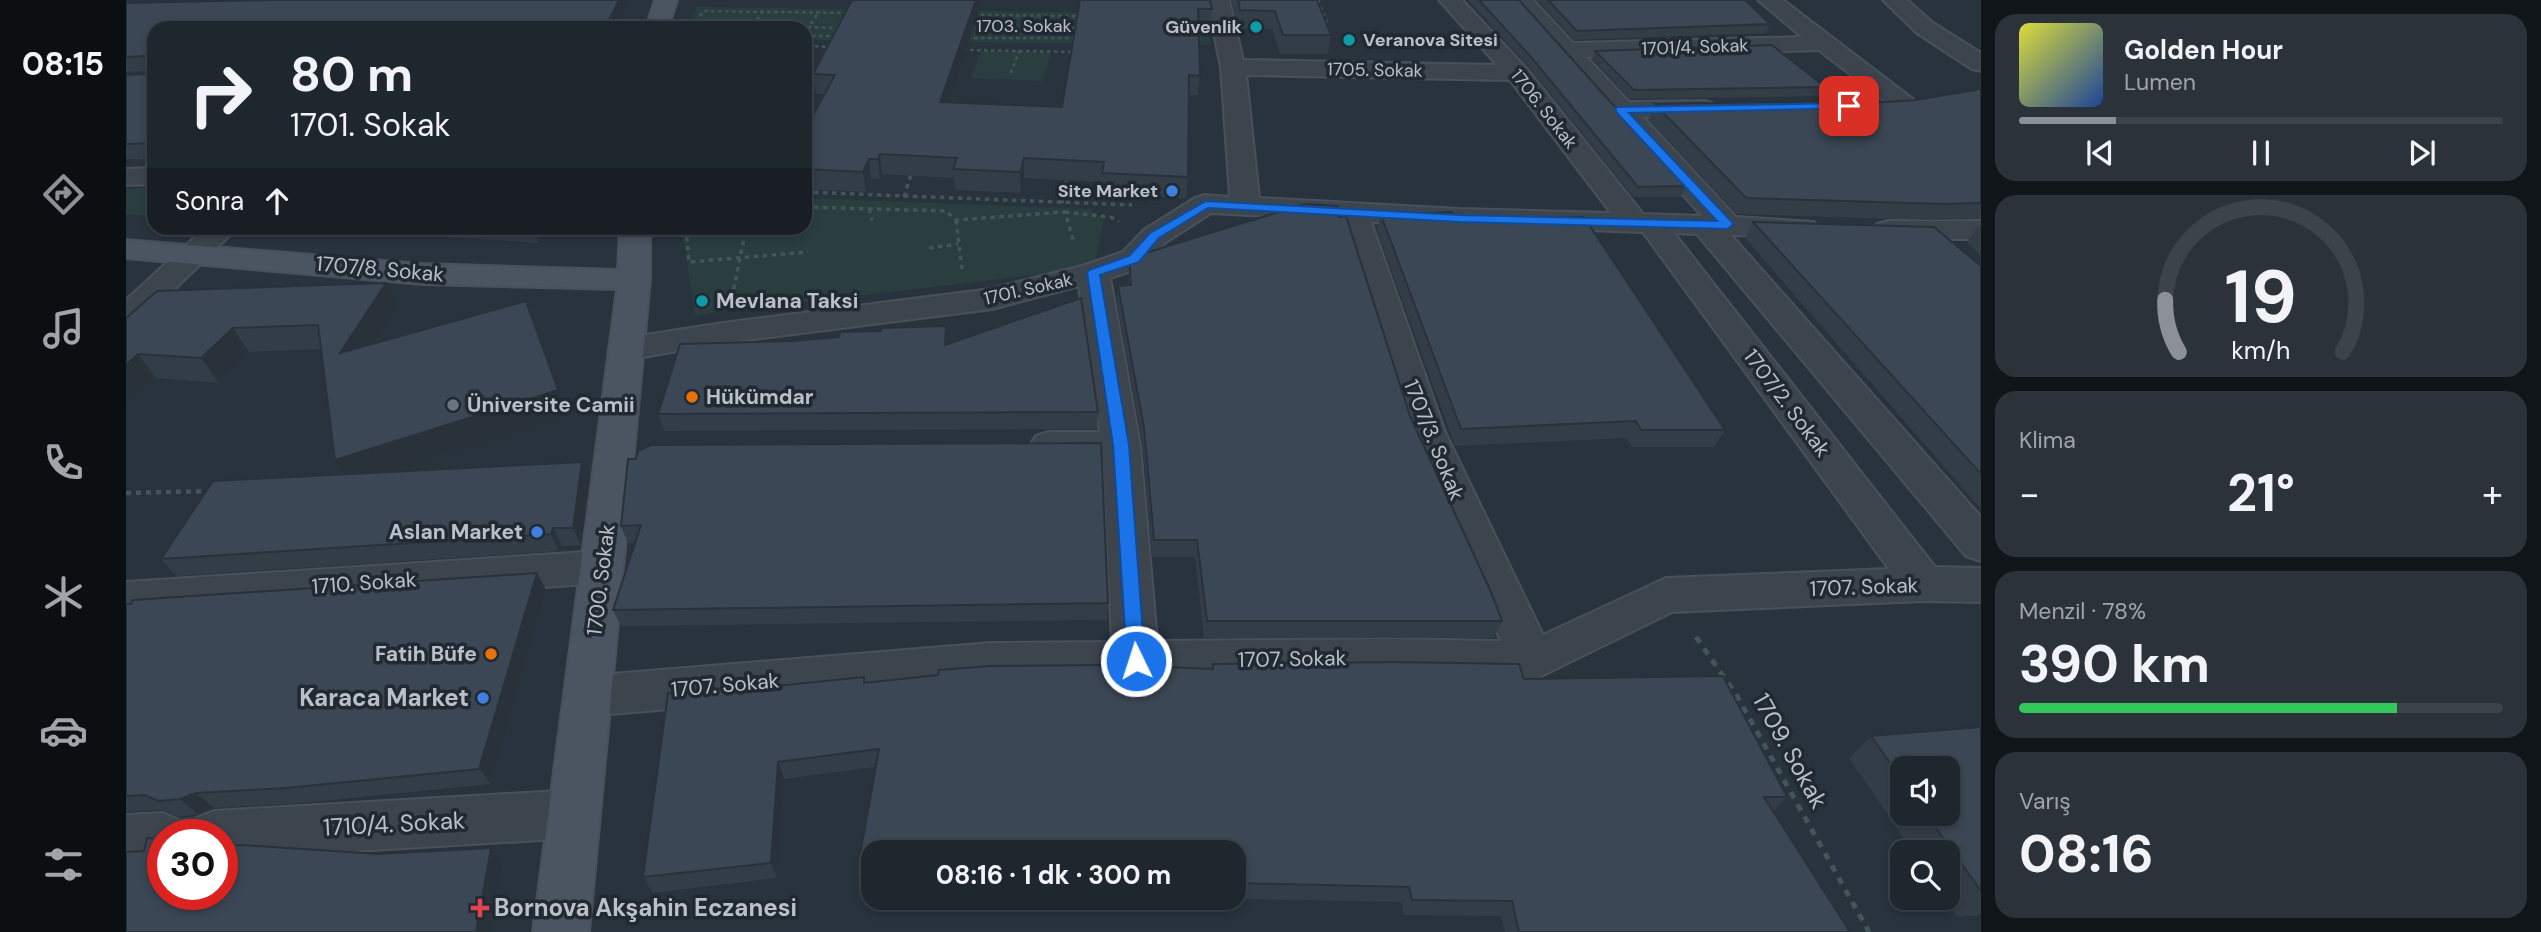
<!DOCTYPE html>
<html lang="tr">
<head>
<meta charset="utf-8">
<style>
  body { margin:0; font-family:"DM Sans",sans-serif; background:#2b323a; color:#f1f3f6; height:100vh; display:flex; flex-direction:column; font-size:26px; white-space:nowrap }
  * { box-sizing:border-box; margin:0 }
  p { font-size:23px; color:#a1a5aa }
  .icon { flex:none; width:38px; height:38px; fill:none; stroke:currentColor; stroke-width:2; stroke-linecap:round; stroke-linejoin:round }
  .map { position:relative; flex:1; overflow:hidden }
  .details { display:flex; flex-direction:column; gap:14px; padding:14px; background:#101519; width:560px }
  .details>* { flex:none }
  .top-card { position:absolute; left:21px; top:21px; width:665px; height:214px; border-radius:21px; box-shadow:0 4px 10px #0003,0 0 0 2px #3c434a; background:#1e262e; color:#f1f3f6; overflow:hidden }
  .controls { position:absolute; left:1764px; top:756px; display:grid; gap:14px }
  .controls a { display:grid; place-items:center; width:70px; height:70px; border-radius:14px; background:#1e262e; box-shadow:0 4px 10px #0003,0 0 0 2px #3c434a; font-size:35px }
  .speed { position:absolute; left:21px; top:819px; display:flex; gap:14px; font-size:35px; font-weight:700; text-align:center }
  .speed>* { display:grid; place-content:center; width:91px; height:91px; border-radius:50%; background:#1e262e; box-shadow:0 4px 10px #0003,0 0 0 2px #3c434a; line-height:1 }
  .speed .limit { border:10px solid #d22; background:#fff; color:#111 }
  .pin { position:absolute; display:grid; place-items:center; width:60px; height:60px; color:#fff; margin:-30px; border-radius:14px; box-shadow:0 4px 10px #0006 }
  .me { position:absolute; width:77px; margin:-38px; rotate:356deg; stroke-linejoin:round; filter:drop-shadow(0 0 5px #0008) }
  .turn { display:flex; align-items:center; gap:24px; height:147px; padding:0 28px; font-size:32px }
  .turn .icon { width:91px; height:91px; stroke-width:2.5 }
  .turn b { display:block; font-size:49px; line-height:60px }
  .then { display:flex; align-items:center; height:66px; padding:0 28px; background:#0003; gap:14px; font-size:26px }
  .big { font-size:52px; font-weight:700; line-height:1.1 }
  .details .widget { flex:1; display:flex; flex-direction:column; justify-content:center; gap:10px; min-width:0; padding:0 24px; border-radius:21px; background:#2b323a }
  .details .dial { align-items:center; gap:0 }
  .dial svg { height:182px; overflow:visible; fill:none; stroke:#3c434a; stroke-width:7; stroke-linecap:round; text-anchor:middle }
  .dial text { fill:#f1f3f6; stroke:none }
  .song { display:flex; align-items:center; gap:21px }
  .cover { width:84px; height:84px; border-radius:10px; background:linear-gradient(135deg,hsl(60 70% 55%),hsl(220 70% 35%)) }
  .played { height:7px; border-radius:4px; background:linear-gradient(90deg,#8c9099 20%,#3c434a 20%) }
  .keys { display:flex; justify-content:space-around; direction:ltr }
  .heat { display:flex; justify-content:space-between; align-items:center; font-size:38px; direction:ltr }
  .charge { height:10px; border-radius:5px; background:linear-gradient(90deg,#34c759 78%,#3c434a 0) }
  .trip { position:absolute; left:735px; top:840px; width:385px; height:70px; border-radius:21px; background:#1e262e; box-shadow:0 4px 10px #0003,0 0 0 2px #3c434a; font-weight:700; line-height:70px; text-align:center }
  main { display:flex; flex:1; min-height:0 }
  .tabs { display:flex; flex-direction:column; width:126px; justify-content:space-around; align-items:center; background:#0c0f12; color:#a1a5aa }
  .tabs .icon { width:49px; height:49px }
  .tabs .current { color:#8c9099 }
  .tabs b { font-size:32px; color:#f1f3f6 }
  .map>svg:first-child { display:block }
  .green { fill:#2a3e3f }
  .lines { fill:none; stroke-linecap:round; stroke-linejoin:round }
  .street-casing { stroke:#49505a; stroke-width:4 }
  .secondary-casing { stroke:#49505a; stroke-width:4 }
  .path-far3 { stroke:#435657; stroke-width:2.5; stroke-dasharray:3.5 3.5; stroke-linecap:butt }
  .path-far2 { stroke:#435657; stroke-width:3.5; stroke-dasharray:4.5 4.5; stroke-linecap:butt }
  .path-far1 { stroke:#435657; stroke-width:4.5; stroke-dasharray:5 5; stroke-linecap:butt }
  .path { stroke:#435657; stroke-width:5; stroke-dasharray:7 7; stroke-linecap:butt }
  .street { fill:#3c454e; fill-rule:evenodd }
  .secondary { fill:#4b5461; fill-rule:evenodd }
  .wall { fill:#333d48; fill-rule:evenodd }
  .shaded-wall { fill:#29323b }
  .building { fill:#3b4754; stroke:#29323b; stroke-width:2 }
  .route { fill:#1a73e8; stroke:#114b97; stroke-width:2 }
  .culture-dot { fill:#0f9aa8; stroke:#212933; stroke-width:2.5 }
  .shop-dot { fill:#3f7fe0; stroke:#212933; stroke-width:2.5 }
  .food-dot { fill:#e8710a; stroke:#212933; stroke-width:2.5 }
  .worship-dot { fill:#6b7280; stroke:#212933; stroke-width:2.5 }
  .health-dot { fill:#e0444e; stroke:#212933; stroke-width:2.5 }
  .labels { text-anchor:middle; stroke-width:7; stroke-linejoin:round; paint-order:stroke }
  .far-street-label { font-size:18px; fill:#b9c0c9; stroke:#212933 }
  .far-poi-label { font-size:18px; font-weight:bold; fill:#b9c0c9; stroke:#212933; text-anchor:end }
  .street-label { font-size:21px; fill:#b9c0c9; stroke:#212933 }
  .poi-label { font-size:21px; font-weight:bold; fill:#b9c0c9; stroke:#212933; text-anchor:start }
  .near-poi-label { font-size:24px; font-weight:bold; fill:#b9c0c9; stroke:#212933; text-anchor:end }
  .near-street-label { font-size:24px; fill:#b9c0c9; stroke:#212933 }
</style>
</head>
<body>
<main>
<nav class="tabs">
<b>08:15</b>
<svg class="icon current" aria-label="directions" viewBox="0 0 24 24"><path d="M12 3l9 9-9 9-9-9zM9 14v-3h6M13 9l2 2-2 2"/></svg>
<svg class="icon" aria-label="music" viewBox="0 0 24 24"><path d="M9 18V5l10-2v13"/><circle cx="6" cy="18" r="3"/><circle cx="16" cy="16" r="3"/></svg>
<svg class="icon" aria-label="phone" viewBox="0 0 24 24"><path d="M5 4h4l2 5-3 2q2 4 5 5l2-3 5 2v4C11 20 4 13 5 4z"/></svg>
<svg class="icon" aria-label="climate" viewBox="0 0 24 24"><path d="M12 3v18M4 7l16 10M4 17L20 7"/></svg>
<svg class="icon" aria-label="car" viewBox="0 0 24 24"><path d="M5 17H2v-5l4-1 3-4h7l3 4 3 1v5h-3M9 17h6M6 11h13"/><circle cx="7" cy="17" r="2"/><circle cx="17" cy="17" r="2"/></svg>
<svg class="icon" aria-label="filters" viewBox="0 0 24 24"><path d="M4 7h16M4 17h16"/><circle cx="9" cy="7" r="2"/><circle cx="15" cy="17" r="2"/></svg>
</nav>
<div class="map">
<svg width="1855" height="932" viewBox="0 0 1855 932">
  <rect width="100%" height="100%" fill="#28333e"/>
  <path class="green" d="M571,7L1078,14L1085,45L679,40V28H562Z
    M855,51L925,52L917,81L845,78Z
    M28,187V216L0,214V189Z
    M679,198L963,209L978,219L968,268L569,315L556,228H679Z"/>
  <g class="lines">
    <g class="street-casing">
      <path id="street" d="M1081,0H1103L1117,60L1371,65L1313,0H1336L1400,68L1517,214L1576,216L1384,0H1407L1447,43L1676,37L1632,0H1657L1788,100L1792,105L1788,110L1779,113L1770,110L1693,50L1460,57L1503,102L1579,101L1588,104L1592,109L1588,114L1579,117H1517L1610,217L1688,222L1692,228L1688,234L1677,237L1605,235L1855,517V561L1840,556L1571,234L1548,233L1809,567L1855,568V602L1798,601L1546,612L1407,680L1262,677L865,681L462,716L445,710L439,696L445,682L462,676L865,643L986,642L977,458H923L910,454L904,445L910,436L923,432H974L953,286L866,309L597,343L500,360L488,357L483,349L488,341L500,338L597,323L865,289L956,266L997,252L1018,230L1069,198L1079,195L1104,197L1095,67ZM1120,75L1384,80L1485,213L1333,209L1133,198ZM1085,213L1215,220L1281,432L1375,641L1262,639L1031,641L1014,445L984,278L1019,266L1040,242ZM1245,222L1517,232L1763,569L1540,578L1417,635L1319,432Z
        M1757,0H1781L1807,23L1855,53V71L1846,69L1791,33Z
        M28,168V184L0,185V169Z
        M1762,221H1855V239H1762L1751,236L1747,230L1751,224Z
        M79,228H111L12,325L0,328V300Z
        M476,551L491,555L497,567L491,579L476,583L0,616V582Z
        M449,790L467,797L474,814L467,831L449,838L96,859V835H62L70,818L88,811Z
        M37,813L55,821L61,835H37V863L0,865V815Z"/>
    </g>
    <g class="secondary-casing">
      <path id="secondary" d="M529,0H551L542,28H520Z
        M494,228H524V280L463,932H407L491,289L296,284L0,258V240L296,264L492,270Z"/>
    </g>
    <path class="path-far3" d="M1192,0L1202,25
      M637,11L627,25L683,27L692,13
      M848,15L955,16
      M574,16L577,11L724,13
      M882,23L889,26V29L877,32L868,29L872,24Z
      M842,28H868
      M889,28H954
      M679,34L683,27L709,28
      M679,36H710
      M841,38H951
      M837,50L950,52
      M679,64L688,46L705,47
      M885,73L893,51"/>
    <path class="path-far2" d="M679,192L1006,205
      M778,197L786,171
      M936,203L941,177
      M679,207L820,211L830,220L939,212L948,243
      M743,209L746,220
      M939,212L984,217L993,221
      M830,220L836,269
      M560,228L563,262L682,252
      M803,248L832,244
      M606,298L620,228"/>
    <path class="path-far1" d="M0,493L87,491"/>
    <path class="path" d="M1570,637L1611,696L1743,932"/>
    <use href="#street" class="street"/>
    <use href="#secondary" class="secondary"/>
  </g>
  <path class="wall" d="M148,0H504L490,28H28V159H0V75L21,74V71L0,72V3Z
    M726,0H857L822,102L936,107L954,0L1086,9L1084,27H1073L1074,76L1072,95H1062V177L1060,198L976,194V182L898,178L895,193L829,190L828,178L756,174L754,179H745L740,192L679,189V130L699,94H690L687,74Z
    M1105,0H1191L1205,35L1202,54H1154L1146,29L1112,28Z
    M1342,0H1393L1560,186L1555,197H1507L1402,66Z
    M1411,0H1619L1644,24L1640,33L1448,40Z
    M1469,51L1699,87L1694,96L1504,99L1466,59Z
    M1855,89V219L1806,220L1611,214L1523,120L1529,104H1731L1789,100Z
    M1255,215L1330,219L1599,430L1588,447H1506L1501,438L1329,446L1251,231Z
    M1213,217L1284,416L1376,621L1368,638H1078L1069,557H1026L1017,445L991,303L992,286L1003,285V258Z
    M1627,222L1855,266V509L1619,238Z
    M1852,226H1855V256L1841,242Z
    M220,228H426L413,243L274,234L273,232Z
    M272,307L250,343L410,325L442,415L265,472L464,479L455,545L436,546L433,551L50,576L35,559L218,474L209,460L195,349L123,352L93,383L30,378L0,407V318Z
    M822,344L972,412L971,429L538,431L532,414Z
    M502,459L982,603L981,620L495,626L487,610L509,543H502L495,526Z
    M411,573L420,590L365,784L175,803L88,808L72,814L52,817L37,810L0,812V604Z
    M1087,664L1398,679L1661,797L1647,812L1724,932H1379L1375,916L1278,915L1275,902L1068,898L1067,902L971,898H1108V852H747V888H736L731,872L749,767L658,779L651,878L527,893L517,877L641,685L642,687L1086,669Z
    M1855,727V915L1831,917L1818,898H1822V852H1787L1723,758L1745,736ZM1776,768L1822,814H1776Z"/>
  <path class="shaded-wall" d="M493,0H504L490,28H479Z
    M850,0H857L816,122L814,102Z
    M754,154L756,174L754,179L752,159Z
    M898,158V178L895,193L894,172Z
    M743,159L745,179L740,192L737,172Z
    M407,228H426L413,243Z
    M260,283L272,307L228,377L214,353Z
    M400,301L410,325L442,415L225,485L209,460Z
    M107,328L123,352L93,383L75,358Z
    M12,354L30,378L0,407V365Z
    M456,462L464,479L455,545L447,528Z
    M427,528L436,546L433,551L425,534Z
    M411,573L420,590L365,784L353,769Z
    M652,762L658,779L651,878L645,863Z
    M70,793L88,808L72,814L54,799Z
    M365,848L376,863L365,932H350Z"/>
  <path class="building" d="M147,0H493L479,28H28V143L0,144V75L21,74V56L0,57V3Z
    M726,0H850L814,102L936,107L954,0H1084L1086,9H1072L1074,76L1063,75L1062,177L976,173L978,162L898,158L894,172L827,169L831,158L754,154L752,159H743L737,172L679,169V130L709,75L687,74Z
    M1112,0H1191L1205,35H1157L1149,11L1114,10Z
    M1353,0H1393L1560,186L1512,187L1405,57Z
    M1422,0H1619L1644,24L1451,31Z
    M1646,45L1699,87L1508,90L1469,51Z
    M1855,89V203L1817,204L1620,198L1529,104L1727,101L1731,104L1789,100Z
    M1179,204L1211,206L1213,217L1220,216L1284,416L1365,592L1376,621H1081L1071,540H1028L1018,428L992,286L1005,285L1003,258Z
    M1326,212L1330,219L1458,217L1599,430H1515L1510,421L1335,429L1255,215Z
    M1627,222L1808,227L1855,266V474Z
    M260,283L214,353L400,301L432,390L209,460L192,325L107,328L75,358L12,354L0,365V318L31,291Z
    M955,298L972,412L532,414L554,344L666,341L713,337L714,332L755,331V328L820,326L819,345Z
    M975,443L982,603L487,610L515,525L495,526L502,459H510L512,451L525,445Z
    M456,462L447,528H427L425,534L35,559L87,481Z
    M411,573L353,769L160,788L70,793L54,799L33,801L18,795L0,796V604H5L7,600Z
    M1269,662L1393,664L1398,679L1597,676L1661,797H1638L1724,932H1393L1386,901L1286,900L1283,887L1108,883V852H747V873L731,872L753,749L652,762L645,863L517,877L542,693L641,685V687L738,677V683L812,675L813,670L864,666L985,665L1087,669V664Z
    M1855,727V891L1800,814H1822V768H1776V780L1745,736Z
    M21,838L37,839V894H96V846L116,845L252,854L365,848L350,932H0V852L18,851Z"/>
  <path class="route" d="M1723,103L1727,104V108L1503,113L1606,222L1607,225L1601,229L1333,222L1082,208L1033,238L1013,262L974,275L1003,445L1019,661L1017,666L1010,669L1003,666L1001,661L987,445L961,273L963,270L1003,256L1024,233L1080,201L1333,215L1591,221L1490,112V107Z"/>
  <g class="culture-dot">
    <circle cx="1130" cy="27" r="7"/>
    <circle cx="1223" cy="40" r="7"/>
    <circle cx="576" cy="301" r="7"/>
  </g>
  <g class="shop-dot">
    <circle cx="1046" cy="191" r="7"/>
    <circle cx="411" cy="532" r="7"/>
    <circle cx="357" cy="698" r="7"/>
  </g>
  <g class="food-dot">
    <circle cx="566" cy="397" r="7"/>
    <circle cx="365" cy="654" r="7"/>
  </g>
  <circle class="worship-dot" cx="327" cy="405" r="7"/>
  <path class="health-dot" d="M350.5 897.5h7v7h7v7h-7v7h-7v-7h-7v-7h7z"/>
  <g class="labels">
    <g class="far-street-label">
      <text x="898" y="32">1703. Sokak</text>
      <text transform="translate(1569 47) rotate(-2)" y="6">1701/4. Sokak</text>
      <text transform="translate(1249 70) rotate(1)" y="6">1705. Sokak</text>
      <text transform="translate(1418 109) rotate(52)" y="6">1706. Sokak</text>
      <text transform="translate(902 289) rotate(-13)" y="6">1701. Sokak</text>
    </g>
    <g class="far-poi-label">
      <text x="1116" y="33">Güvenlik</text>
      <text x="1237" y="46" text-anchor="start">Veranova Sitesi</text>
      <text x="1032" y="197">Site Market</text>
    </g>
    <g class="street-label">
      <text transform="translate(254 269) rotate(5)" y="7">1707/8. Sokak</text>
      <text transform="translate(1661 403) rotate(53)" y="7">1707/2. Sokak</text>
      <text transform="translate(1308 440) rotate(68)" y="7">1707/3. Sokak</text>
      <text transform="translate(475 580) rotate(-83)" y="7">1700. Sokak</text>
      <text transform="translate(238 583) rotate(-4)" y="7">1710. Sokak</text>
      <text transform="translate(1738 587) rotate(-2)" y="7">1707. Sokak</text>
      <text transform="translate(1166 659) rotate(-1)" y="7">1707. Sokak</text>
      <text transform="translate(599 685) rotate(-5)" y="7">1707. Sokak</text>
    </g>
    <g class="poi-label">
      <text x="590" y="308">Mevlana Taksi</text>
      <text x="580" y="404">Hükümdar</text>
      <text x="341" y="412">Üniversite Camii</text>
      <text x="397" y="539" text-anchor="end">Aslan Market</text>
      <text x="351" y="661" text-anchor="end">Fatih Büfe</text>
    </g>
    <g class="near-poi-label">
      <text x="343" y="706">Karaca Market</text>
      <text x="368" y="916" text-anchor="start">Bornova Akşahin Eczanesi</text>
    </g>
    <g class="near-street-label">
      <text transform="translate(1664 751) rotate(61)" y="8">1709. Sokak</text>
      <text transform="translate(268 824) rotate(-3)" y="8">1710/4. Sokak</text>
    </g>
  </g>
</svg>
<div class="controls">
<a><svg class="icon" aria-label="sound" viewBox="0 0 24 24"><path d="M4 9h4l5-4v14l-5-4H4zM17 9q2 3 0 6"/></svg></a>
<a><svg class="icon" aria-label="search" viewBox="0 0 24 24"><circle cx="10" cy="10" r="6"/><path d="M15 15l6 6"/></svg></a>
</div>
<div class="speed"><div class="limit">30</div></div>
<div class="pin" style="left:1723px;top:106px;background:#d93025"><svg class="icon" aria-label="arrive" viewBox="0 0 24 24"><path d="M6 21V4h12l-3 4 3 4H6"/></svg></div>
<svg class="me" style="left:1010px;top:661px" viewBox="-20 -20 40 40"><circle r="17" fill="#1a73e8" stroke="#fff" stroke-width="3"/><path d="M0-11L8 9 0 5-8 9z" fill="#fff"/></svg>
<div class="trip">08:16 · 1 dk · 300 m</div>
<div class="top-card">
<div class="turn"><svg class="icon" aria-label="right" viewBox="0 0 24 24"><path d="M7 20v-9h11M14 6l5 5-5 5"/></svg><div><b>80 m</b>1701. Sokak</div></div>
<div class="then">Sonra<svg class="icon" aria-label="ahead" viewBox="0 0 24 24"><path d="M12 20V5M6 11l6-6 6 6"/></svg></div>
</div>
</div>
<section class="details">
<div class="widget">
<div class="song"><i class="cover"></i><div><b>Golden Hour</b><p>Lumen</p></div></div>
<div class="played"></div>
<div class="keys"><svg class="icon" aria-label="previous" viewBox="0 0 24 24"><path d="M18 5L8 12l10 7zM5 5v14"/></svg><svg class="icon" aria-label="pause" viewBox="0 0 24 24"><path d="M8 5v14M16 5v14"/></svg><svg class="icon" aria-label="next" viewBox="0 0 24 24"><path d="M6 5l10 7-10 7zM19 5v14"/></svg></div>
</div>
<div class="widget dial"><svg viewBox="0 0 100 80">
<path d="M14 69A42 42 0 1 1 86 69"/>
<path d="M14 69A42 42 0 0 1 8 46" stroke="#8c9099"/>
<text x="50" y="56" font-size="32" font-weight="700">19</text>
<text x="50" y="72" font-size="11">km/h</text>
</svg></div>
<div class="widget"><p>Klima</p>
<div class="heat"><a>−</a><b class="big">21°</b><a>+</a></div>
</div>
<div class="widget"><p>Menzil · 78%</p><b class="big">390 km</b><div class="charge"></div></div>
<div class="widget"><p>Varış</p><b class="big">08:16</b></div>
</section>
</main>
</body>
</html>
